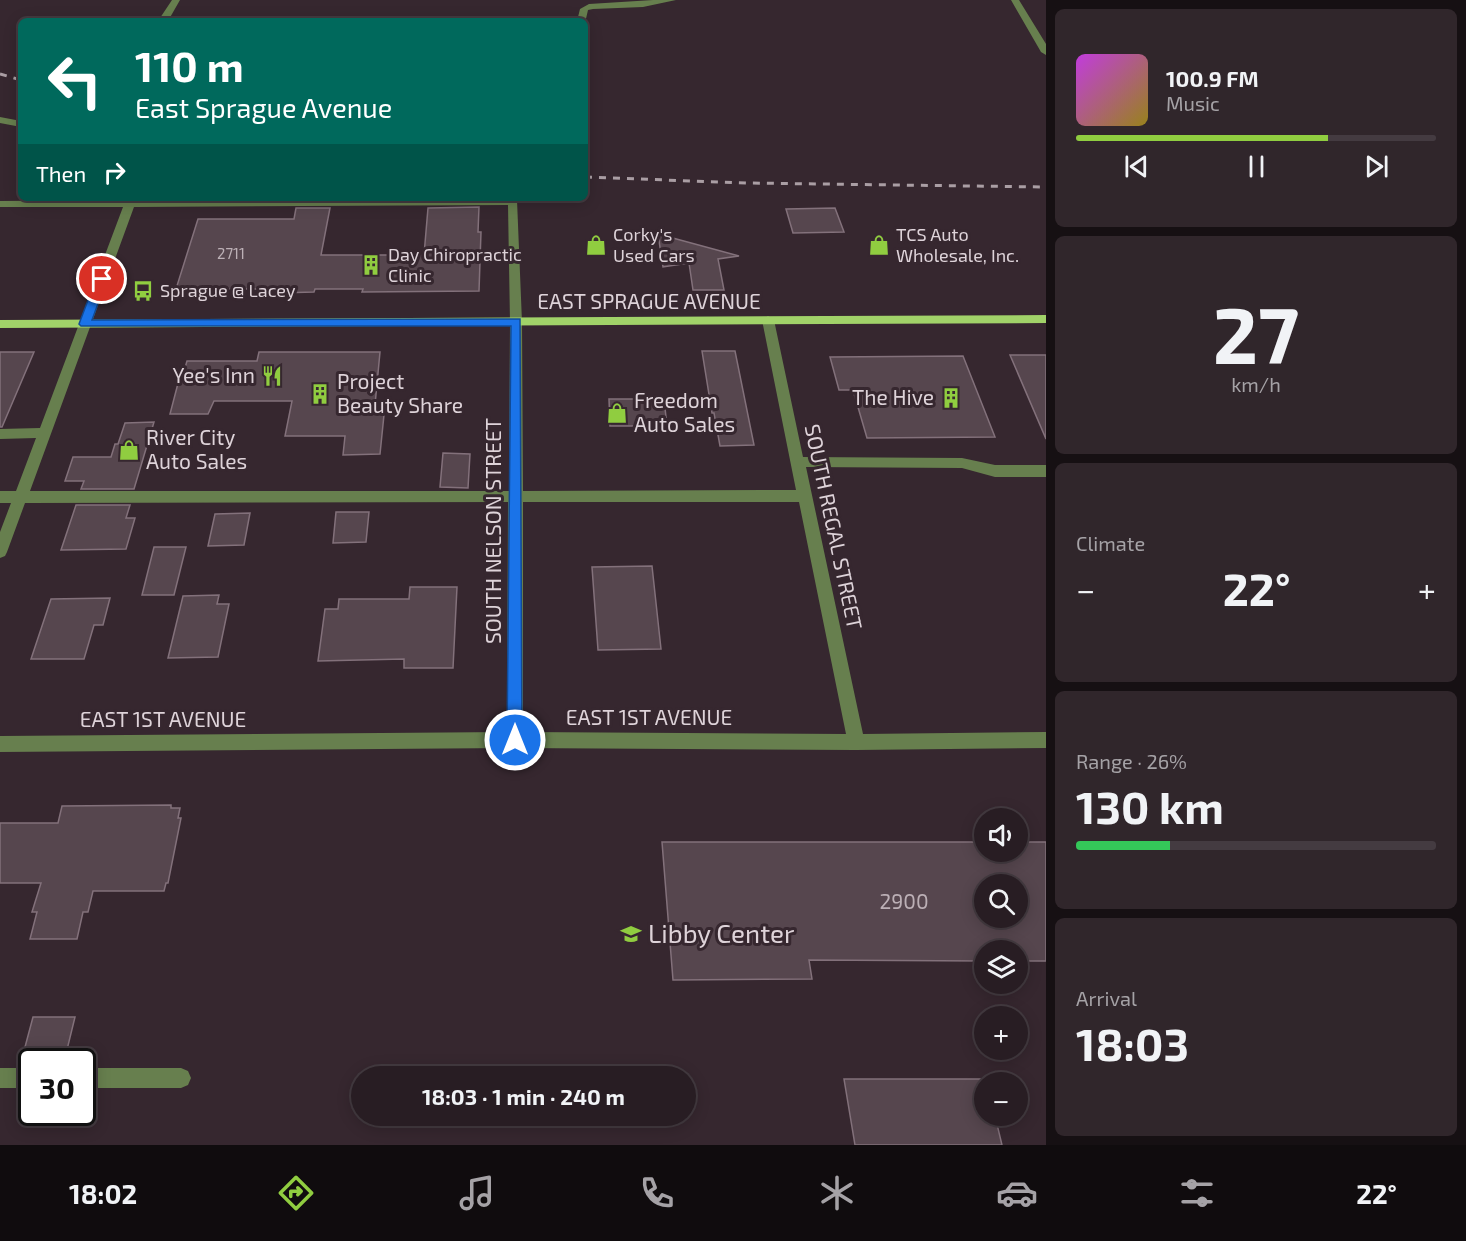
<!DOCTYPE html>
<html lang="en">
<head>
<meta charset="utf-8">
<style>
  body { margin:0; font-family:"Exo 2",sans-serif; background:#30262b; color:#f1f3f6; height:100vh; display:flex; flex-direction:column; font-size:22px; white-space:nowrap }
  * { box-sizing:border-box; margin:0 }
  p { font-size:20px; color:#a5a2a6 }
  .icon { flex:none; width:33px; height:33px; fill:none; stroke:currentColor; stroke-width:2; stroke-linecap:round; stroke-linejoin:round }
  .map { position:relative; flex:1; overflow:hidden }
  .drawer { display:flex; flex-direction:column; gap:9px; padding:9px; background:#161013; width:420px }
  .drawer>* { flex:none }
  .guide { position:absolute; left:18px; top:18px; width:570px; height:183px; border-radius:9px; box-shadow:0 3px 15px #0003,0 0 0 2px #443b41; background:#00695c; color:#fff; overflow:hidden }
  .buttons { position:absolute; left:974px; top:808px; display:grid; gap:12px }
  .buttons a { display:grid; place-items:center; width:54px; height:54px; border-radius:50%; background:#281d23; box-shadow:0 3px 15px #0003,0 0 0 2px #443b41; font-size:30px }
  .speed { position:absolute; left:18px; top:1048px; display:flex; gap:12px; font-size:30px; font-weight:700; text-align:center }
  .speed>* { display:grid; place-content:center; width:78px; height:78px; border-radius:50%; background:#281d23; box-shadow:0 3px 15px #0003,0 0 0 2px #443b41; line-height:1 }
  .speed .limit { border:3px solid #111; border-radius:9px; background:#fff; color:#111 }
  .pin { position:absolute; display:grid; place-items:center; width:51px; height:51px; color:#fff; margin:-26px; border:3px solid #fff; border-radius:50%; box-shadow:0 2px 6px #0007 }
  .me { position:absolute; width:66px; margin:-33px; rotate:0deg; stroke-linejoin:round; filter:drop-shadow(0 0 4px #0008) }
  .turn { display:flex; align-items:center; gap:21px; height:126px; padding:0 18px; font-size:27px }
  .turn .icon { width:78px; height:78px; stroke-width:2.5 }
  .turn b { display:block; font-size:42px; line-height:51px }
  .then { display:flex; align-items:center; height:57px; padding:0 18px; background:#0003; gap:12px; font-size:22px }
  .big { font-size:45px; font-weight:700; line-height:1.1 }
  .drawer .tile { flex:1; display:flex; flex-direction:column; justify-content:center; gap:9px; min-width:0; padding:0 21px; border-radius:9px; background:#30262b }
  .drawer .dial { align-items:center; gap:0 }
  .dial b { font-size:78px; line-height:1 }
  .song { display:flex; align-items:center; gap:18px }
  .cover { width:72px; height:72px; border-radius:9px; background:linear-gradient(135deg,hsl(290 70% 55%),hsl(50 70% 35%)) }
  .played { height:6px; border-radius:3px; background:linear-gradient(90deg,#90cd40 70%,#443b41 70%) }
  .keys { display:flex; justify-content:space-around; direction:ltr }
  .heat { display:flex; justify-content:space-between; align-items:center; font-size:33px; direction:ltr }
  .charge { height:9px; border-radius:4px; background:linear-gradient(90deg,#34c759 26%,#443b41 0) }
  .trip { position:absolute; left:351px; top:1066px; width:345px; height:60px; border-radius:30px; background:#281d23; box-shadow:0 3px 15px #0003,0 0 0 2px #443b41; font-weight:700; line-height:60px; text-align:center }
  .dock { display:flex; height:96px; justify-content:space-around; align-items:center; background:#100c0e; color:#a5a2a6 }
  .dock .icon { width:42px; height:42px }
  .dock .active { color:#90cd40 }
  .dock b { font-size:27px; color:#f1f3f6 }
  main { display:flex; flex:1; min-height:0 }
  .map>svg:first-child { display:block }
  .building { fill:#56464e; stroke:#83717b; stroke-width:1.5; fill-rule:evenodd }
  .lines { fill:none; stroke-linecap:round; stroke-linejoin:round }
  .minor { fill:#677f4e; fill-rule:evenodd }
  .major { fill:#a1d269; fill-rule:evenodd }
  .rail { stroke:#aa9ea4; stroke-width:3; stroke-dasharray:7 7; stroke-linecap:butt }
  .route { fill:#1a73e8; stroke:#114b97; stroke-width:1.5 }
  .labels { text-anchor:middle; stroke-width:6; stroke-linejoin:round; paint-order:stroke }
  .far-number-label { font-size:15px; fill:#bcb0b6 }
  .far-poi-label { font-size:18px; fill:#ded3d9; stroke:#36272f; text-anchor:start }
  .street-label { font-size:21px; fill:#ded3d9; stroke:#36272f }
  .poi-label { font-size:21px; fill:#ded3d9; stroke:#36272f; text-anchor:start }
  .near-number-label { font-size:21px; fill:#bcb0b6 }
  .near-poi-label { font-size:26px; fill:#ded3d9; stroke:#36272f; text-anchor:start }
</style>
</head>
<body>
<main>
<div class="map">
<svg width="1046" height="1145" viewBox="0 0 1046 1145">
  <rect width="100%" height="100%" fill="#36272f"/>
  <path class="building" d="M479,207L478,232H481L479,291L362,292L363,289H315L314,292L278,293L279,289H176L198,219H294L296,208H330L321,255H424L428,208Z
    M835,208L844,232L793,233L786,209Z
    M658,234L739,256L718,259L724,290H693L689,263L663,267Z
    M702,351H735L754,445L720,446L714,413H712Z
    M0,352H34L2,427H0Z
    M259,352H380L375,405H385L380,454L343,455L345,436H285L292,401H214L208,414H170L182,368H185L187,361H257Z
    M1010,355H1046V439Z
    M963,356L995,437L867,438L853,390H839L830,357Z
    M609,399H664L667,426H610Z
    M154,422L134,489H81L84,481H65L73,457H111L115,444H118L125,423Z
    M443,453L470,454L468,488L440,487Z
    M76,505H130L126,518H135L126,549L61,550Z
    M336,512H369L366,542L333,543Z
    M250,513L244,545L208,546L215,514Z
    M154,547H186L174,595H142Z
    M652,566L661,649L598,650L592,567Z
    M410,587H457L453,668H404V659L318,661L325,609H338L339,599H409Z
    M219,595L217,604H229L218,657L168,658L183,596Z
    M110,598L103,625H94L84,659H31L51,599Z
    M171,805V808H180L178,818H181L168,883H166L164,891H93L88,912H83L77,939H30L37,912H32L41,883H0V823H58L62,806Z
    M662,842H984V852H1017V842H1046V961H1017V951H984V961L809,960L812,979L673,980ZM984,885H1017V918H984Z
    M33,1017H75L64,1062H21Z
    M844,1079H986L984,1116H995L1002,1145H855Z"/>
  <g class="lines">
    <path class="minor" d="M172,0H180L168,21H158Z
      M653,0H676L643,7L593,9L588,10L585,23V21H577L580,9L589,4Z
      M1011,0H1019L1046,44V55L1041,52Z
      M0,117L21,121V127L0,123Z
      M127,198H137V200H517L522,322L523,491L796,490L762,320L768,316L774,320L803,457L962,458L995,465H1046V477H995L962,468L806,467L863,734L1046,732V748L856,750L515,748L0,752V736L507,732L508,502L25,503L7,552L5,556L0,558V532L11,503H0V491H16L36,438L0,439V429L40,428L123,207H0V201L126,200ZM508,205L510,322L509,491H30L134,207ZM523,502H799L846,734L523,732Z
      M0,1068H32V1088H0Z
      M82,1068H181L188,1071L191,1078L188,1085L181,1088H82Z"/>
    <path class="major" d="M1046,315V323L0,328V320Z"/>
    <path class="rail" d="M0,74L21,80
      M585,177L746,183L1046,187"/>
  </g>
  <path class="route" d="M102,276L107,279L92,320L520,319L522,740L520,745L515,747L509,745L507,740L511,326H81L79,324L96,279Z"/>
  <defs>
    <g id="shop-bare" transform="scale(1.62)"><path d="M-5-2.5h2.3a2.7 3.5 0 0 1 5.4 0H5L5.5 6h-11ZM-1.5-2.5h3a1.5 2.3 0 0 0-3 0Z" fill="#90cd40" stroke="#36272f" stroke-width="2.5" paint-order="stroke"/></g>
    <g id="building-bare" transform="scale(1.62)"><path d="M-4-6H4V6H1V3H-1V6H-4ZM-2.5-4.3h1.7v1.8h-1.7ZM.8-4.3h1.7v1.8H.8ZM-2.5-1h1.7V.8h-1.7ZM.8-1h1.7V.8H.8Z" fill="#90cd40" stroke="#36272f" stroke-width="2.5" paint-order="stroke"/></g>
    <g id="bus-bare" transform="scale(1.62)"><path d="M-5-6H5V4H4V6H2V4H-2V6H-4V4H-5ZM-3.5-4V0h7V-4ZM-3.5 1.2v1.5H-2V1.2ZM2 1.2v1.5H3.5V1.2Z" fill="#90cd40" stroke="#36272f" stroke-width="2.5" paint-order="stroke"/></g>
    <g id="restaurant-bare" transform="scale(1.62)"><path d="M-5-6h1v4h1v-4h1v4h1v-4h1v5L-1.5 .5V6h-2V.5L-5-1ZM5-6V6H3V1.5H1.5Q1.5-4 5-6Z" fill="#90cd40" stroke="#36272f" stroke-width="2.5" paint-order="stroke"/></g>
    <g id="school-bare" transform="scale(1.62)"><path d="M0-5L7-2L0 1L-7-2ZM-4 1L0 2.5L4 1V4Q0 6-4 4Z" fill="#90cd40" stroke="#36272f" stroke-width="2.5" paint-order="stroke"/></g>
  </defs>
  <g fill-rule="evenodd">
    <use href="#shop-bare" x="596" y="245"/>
    <use href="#shop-bare" x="879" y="245"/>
    <use href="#building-bare" x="371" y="265"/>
    <use href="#bus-bare" x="143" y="291"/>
    <use href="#restaurant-bare" x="272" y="376"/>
    <use href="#building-bare" x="320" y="394"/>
    <use href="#building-bare" x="951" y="398"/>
    <use href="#shop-bare" x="617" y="413"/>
    <use href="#shop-bare" x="129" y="450"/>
    <use href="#school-bare" x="631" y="934"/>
  </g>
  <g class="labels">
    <g class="far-number-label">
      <text x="231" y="259">2711</text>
    </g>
    <g class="far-poi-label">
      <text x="613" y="241">Corky's<tspan x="613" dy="21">Used Cars</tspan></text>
      <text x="896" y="241">TCS Auto<tspan x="896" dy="21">Wholesale, Inc.</tspan></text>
      <text x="388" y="261">Day Chiropractic<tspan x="388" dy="21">Clinic</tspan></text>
      <text x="160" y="297">Sprague @ Lacey</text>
    </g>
    <g class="street-label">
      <text x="649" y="309">EAST SPRAGUE AVENUE</text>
      <text transform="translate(833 527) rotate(78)" y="7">SOUTH REGAL STREET</text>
      <text transform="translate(494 531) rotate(-90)" y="7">SOUTH NELSON STREET</text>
      <text x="649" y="725">EAST 1ST AVENUE</text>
      <text x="163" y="727">EAST 1ST AVENUE</text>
    </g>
    <g class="poi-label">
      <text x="255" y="383" text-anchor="end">Yee's Inn</text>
      <text x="337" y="389">Project<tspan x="337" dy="24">Beauty Share</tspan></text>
      <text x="934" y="405" text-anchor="end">The Hive</text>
      <text x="634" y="408">Freedom<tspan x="634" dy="24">Auto Sales</tspan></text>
      <text x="146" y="445">River City<tspan x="146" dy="24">Auto Sales</tspan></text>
    </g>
    <g class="near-number-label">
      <text x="904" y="909">2900</text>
    </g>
    <g class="near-poi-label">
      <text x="648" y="943">Libby Center</text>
    </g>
  </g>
</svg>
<div class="buttons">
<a><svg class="icon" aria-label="sound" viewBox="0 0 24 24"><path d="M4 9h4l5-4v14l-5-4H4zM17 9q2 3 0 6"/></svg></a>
<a><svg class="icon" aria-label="search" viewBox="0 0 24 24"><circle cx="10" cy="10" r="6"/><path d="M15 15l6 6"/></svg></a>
<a><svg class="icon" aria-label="layers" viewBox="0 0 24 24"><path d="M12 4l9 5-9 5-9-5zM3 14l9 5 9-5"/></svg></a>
<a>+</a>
<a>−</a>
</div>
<div class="speed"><div class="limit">30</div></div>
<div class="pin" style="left:102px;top:279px;background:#d93025"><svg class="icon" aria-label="arrive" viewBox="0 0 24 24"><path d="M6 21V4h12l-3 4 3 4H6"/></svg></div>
<svg class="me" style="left:515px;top:740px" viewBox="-20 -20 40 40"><circle r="17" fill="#1a73e8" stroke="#fff" stroke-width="3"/><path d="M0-11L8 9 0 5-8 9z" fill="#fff"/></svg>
<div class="trip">18:03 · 1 min · 240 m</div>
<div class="guide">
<div class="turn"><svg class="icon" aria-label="left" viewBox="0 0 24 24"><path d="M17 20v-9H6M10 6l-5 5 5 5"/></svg><div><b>110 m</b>East Sprague Avenue</div></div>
<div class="then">Then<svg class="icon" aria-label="right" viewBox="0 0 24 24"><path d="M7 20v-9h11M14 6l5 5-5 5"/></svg></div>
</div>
</div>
<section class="drawer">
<div class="tile">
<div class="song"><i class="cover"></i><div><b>100.9 FM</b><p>Music</p></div></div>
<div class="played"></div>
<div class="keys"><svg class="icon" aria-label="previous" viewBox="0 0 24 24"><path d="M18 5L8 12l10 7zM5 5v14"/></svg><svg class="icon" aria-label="pause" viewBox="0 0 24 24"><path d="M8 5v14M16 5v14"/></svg><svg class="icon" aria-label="next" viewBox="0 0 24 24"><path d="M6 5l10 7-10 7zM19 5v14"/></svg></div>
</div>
<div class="tile dial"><b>27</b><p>km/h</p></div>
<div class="tile"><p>Climate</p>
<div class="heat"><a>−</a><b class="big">22°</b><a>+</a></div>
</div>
<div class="tile"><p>Range · 26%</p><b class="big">130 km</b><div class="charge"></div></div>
<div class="tile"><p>Arrival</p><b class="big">18:03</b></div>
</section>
</main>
<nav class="dock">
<b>18:02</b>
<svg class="icon active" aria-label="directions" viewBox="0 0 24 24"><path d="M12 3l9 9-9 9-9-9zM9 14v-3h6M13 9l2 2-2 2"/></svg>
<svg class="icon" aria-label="music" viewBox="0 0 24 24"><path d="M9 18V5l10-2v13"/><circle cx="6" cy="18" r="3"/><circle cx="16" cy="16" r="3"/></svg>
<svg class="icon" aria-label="phone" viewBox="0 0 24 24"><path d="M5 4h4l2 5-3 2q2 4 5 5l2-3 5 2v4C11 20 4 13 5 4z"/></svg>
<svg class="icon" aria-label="climate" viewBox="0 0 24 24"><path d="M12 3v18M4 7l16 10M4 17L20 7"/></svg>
<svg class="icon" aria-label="car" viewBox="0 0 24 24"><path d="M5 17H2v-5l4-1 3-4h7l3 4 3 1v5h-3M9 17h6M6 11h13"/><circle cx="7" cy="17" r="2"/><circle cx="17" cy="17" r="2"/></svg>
<svg class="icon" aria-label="filters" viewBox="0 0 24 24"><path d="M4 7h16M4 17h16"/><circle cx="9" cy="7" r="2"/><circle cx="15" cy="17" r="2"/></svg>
<b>22°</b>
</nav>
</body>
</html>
